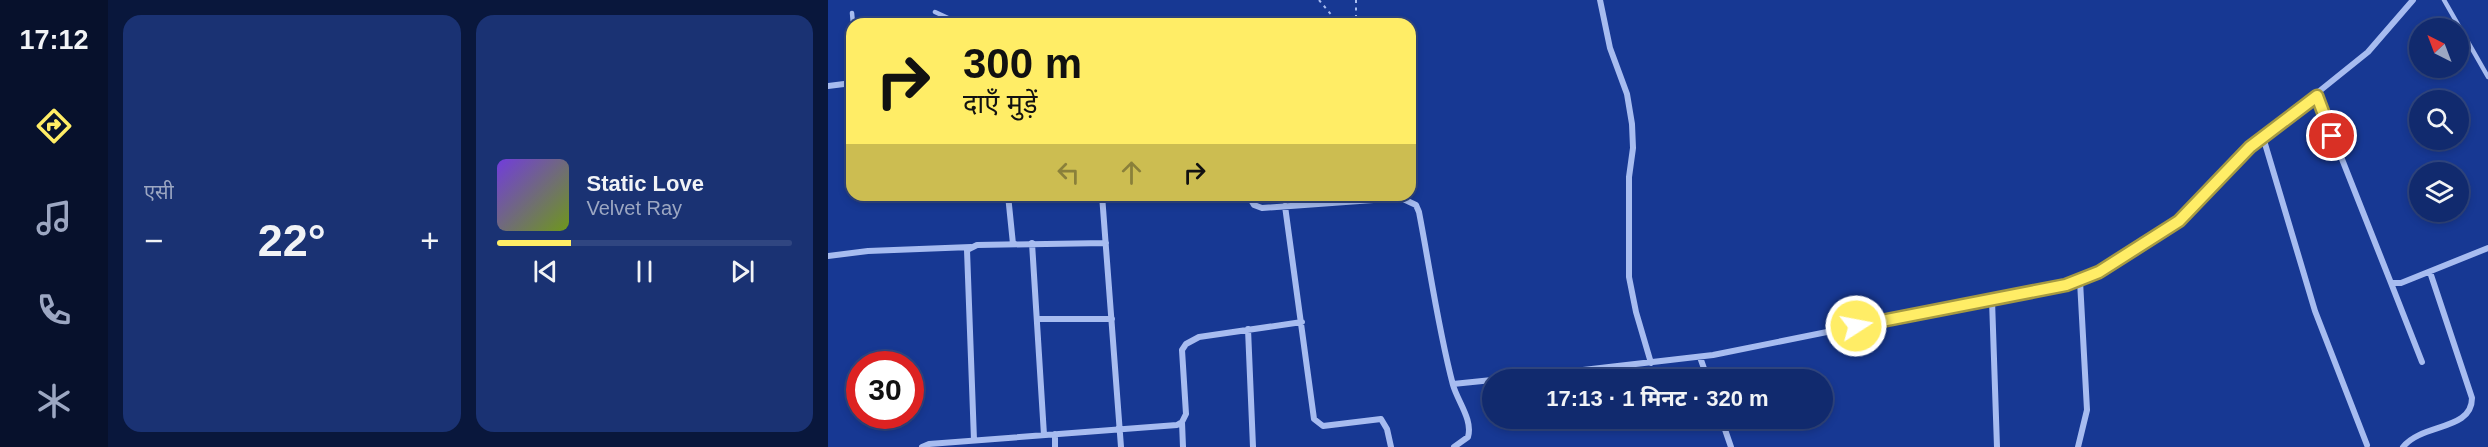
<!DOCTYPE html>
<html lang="hi">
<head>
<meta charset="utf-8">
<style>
  body { margin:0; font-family:Helvetica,"Noto Sans Devanagari",sans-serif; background:#1a3273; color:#f1f3f6; height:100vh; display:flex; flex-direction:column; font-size:22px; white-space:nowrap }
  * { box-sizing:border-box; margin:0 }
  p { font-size:20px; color:#9ca7c2 }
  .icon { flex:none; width:33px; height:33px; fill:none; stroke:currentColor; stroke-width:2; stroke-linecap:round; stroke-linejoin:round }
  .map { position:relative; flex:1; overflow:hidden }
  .side { display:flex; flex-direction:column; gap:15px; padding:15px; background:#09173c; width:720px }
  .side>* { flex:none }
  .hud { position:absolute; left:18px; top:18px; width:570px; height:183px; border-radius:18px; box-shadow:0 3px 9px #0003,0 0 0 2px #304681; background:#ffed66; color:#111; overflow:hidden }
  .needle { width:39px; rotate:318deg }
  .tools { position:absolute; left:1581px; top:18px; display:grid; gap:12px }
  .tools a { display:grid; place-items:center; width:60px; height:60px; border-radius:50%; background:#112a6e; box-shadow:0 3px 9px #0003,0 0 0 2px #304681; font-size:30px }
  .speed { position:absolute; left:18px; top:351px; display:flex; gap:12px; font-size:30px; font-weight:700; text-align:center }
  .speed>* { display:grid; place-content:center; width:78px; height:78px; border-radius:50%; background:#112a6e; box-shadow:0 3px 9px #0003,0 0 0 2px #304681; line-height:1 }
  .speed .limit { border:9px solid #d22; background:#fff; color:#111 }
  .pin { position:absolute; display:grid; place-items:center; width:51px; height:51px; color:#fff; margin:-26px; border:3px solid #fff; border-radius:50%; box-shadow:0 2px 6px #0007 }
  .me { position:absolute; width:66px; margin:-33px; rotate:79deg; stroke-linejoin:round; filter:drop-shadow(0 0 4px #0008) }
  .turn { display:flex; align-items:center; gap:21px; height:126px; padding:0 18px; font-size:27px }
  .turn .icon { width:78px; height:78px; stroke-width:2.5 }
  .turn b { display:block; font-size:42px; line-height:51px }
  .lanes { display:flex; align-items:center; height:57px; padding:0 18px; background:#0003; justify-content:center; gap:30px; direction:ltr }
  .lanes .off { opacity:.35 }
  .big { font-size:45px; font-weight:700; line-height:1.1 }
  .side .card { flex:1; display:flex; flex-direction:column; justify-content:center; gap:9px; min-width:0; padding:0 21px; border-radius:18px; background:#1a3273 }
  .song { display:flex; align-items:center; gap:18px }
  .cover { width:72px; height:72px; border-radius:9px; background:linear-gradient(135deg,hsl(260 70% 55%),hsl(80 70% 35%)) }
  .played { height:6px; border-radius:3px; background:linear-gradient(90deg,#ffed66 25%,#304681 25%) }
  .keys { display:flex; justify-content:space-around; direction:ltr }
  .heat { display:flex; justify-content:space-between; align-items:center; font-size:33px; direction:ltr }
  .side .tiles { flex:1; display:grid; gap:15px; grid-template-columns:repeat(2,1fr) }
  .trip { position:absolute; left:654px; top:369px; width:351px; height:60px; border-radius:30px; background:#112a6e; box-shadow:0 3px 9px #0003,0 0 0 2px #304681; font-weight:700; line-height:60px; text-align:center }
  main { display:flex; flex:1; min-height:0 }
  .tab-bar { display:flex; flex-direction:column; width:108px; justify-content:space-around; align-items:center; background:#07112c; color:#9ca7c2 }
  .tab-bar .icon { width:42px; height:42px }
  .tab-bar .selected { color:#ffed66 }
  .tab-bar b { font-size:27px; color:#f1f3f6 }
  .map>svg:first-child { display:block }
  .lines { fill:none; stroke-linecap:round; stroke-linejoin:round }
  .path { stroke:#a7bcf0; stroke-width:2; stroke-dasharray:3 4.5; stroke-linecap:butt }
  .lane { stroke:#a7bcf0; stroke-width:4.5 }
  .street { stroke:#a7bcf0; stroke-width:6 }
  .route-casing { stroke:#a69a42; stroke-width:15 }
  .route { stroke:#ffed66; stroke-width:10 }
</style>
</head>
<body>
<main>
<nav class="tab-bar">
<b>17:12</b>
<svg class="icon selected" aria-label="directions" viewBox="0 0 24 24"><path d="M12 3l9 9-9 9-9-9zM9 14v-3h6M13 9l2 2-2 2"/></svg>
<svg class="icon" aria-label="music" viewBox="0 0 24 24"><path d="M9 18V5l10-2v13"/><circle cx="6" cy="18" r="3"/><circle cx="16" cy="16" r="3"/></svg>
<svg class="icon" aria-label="phone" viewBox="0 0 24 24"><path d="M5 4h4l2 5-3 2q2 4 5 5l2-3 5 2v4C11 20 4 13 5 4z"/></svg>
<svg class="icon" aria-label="climate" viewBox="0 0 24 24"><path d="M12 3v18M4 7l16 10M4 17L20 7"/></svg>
</nav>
<section class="side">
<div class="tiles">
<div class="card"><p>एसी</p>
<div class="heat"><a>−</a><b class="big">22°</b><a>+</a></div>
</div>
<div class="card">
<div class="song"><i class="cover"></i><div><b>Static Love</b><p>Velvet Ray</p></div></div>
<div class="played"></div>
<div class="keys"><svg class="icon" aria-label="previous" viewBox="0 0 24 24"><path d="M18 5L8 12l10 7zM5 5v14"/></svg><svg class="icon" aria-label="pause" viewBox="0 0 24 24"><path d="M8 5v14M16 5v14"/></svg><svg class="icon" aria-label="next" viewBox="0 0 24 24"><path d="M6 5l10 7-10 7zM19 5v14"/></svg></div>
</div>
</div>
</section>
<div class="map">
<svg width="1660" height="447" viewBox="0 0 1660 447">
  <rect width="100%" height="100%" fill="#173893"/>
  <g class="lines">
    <path class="path" d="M491,0L511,24
      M528,0V24"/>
    <path class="lane" d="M1616,0L1660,77
      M107,12L133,24
      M24,13L25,24"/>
    <path class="street" d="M772,0L782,48L799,94L804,124L805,148L801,177V277L808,312L823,363
      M0,86L24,83
      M1489,96L1563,283H1573L1660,248
      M1435,137L1487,311L1539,445
      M180,195L185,244
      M274,195L293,447
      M420,195L426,205L434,208L573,198L588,205L591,212C602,269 610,328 625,385C630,402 645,420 640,437L626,447
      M457,206L486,419L495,426L553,419L559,429L563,447
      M204,243L216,435
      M0,256L40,251L143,247
      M1563,283L1594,362
      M1164,300L1169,447
      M209,319H284
      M420,329L425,447
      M872,357L880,380
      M669,380L885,355L1252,281L1287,263L1351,221L1422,147L1540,52L1585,0
      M625,384L664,380
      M893,418L903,447
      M354,422L355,447
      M227,434V447
      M146,440L139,250L149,245L278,243
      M94,447L101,444L349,425L354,422L358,414L354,350L358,344L371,337L474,322
      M1250,447L1259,410L1252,281
      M1575,447C1594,423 1644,431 1644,398L1602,272"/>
  </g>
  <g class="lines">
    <g class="route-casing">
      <path id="route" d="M1028,326L1238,285L1271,272L1351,221L1422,147L1489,96L1504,136"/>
    </g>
    <use href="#route" class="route"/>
  </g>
</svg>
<div class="tools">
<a><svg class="needle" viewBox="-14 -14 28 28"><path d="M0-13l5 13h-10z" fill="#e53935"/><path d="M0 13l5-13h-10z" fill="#9ca7c2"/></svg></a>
<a><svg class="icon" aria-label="search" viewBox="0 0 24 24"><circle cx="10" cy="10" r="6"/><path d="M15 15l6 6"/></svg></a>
<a><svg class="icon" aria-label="layers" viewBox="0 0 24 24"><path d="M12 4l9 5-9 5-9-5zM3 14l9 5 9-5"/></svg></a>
</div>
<div class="speed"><div class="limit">30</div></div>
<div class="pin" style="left:1504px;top:136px;background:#d93025"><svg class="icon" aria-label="arrive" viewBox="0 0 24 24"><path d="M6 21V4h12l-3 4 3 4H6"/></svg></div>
<svg class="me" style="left:1028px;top:326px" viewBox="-20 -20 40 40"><circle r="17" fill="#ffed66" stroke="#fff" stroke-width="3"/><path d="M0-11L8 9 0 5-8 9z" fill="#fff"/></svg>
<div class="trip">17:13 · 1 मिनट · 320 m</div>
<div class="hud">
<div class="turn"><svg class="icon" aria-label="right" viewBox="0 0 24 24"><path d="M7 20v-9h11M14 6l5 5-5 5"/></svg><div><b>300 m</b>दाएँ मुड़ें</div></div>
<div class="lanes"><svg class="icon off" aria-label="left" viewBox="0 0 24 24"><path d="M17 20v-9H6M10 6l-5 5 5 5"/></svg><svg class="icon off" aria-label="ahead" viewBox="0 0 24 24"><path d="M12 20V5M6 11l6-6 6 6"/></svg><svg class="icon" aria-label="right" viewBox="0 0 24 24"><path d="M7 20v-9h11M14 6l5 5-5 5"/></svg></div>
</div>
</div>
</main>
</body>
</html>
